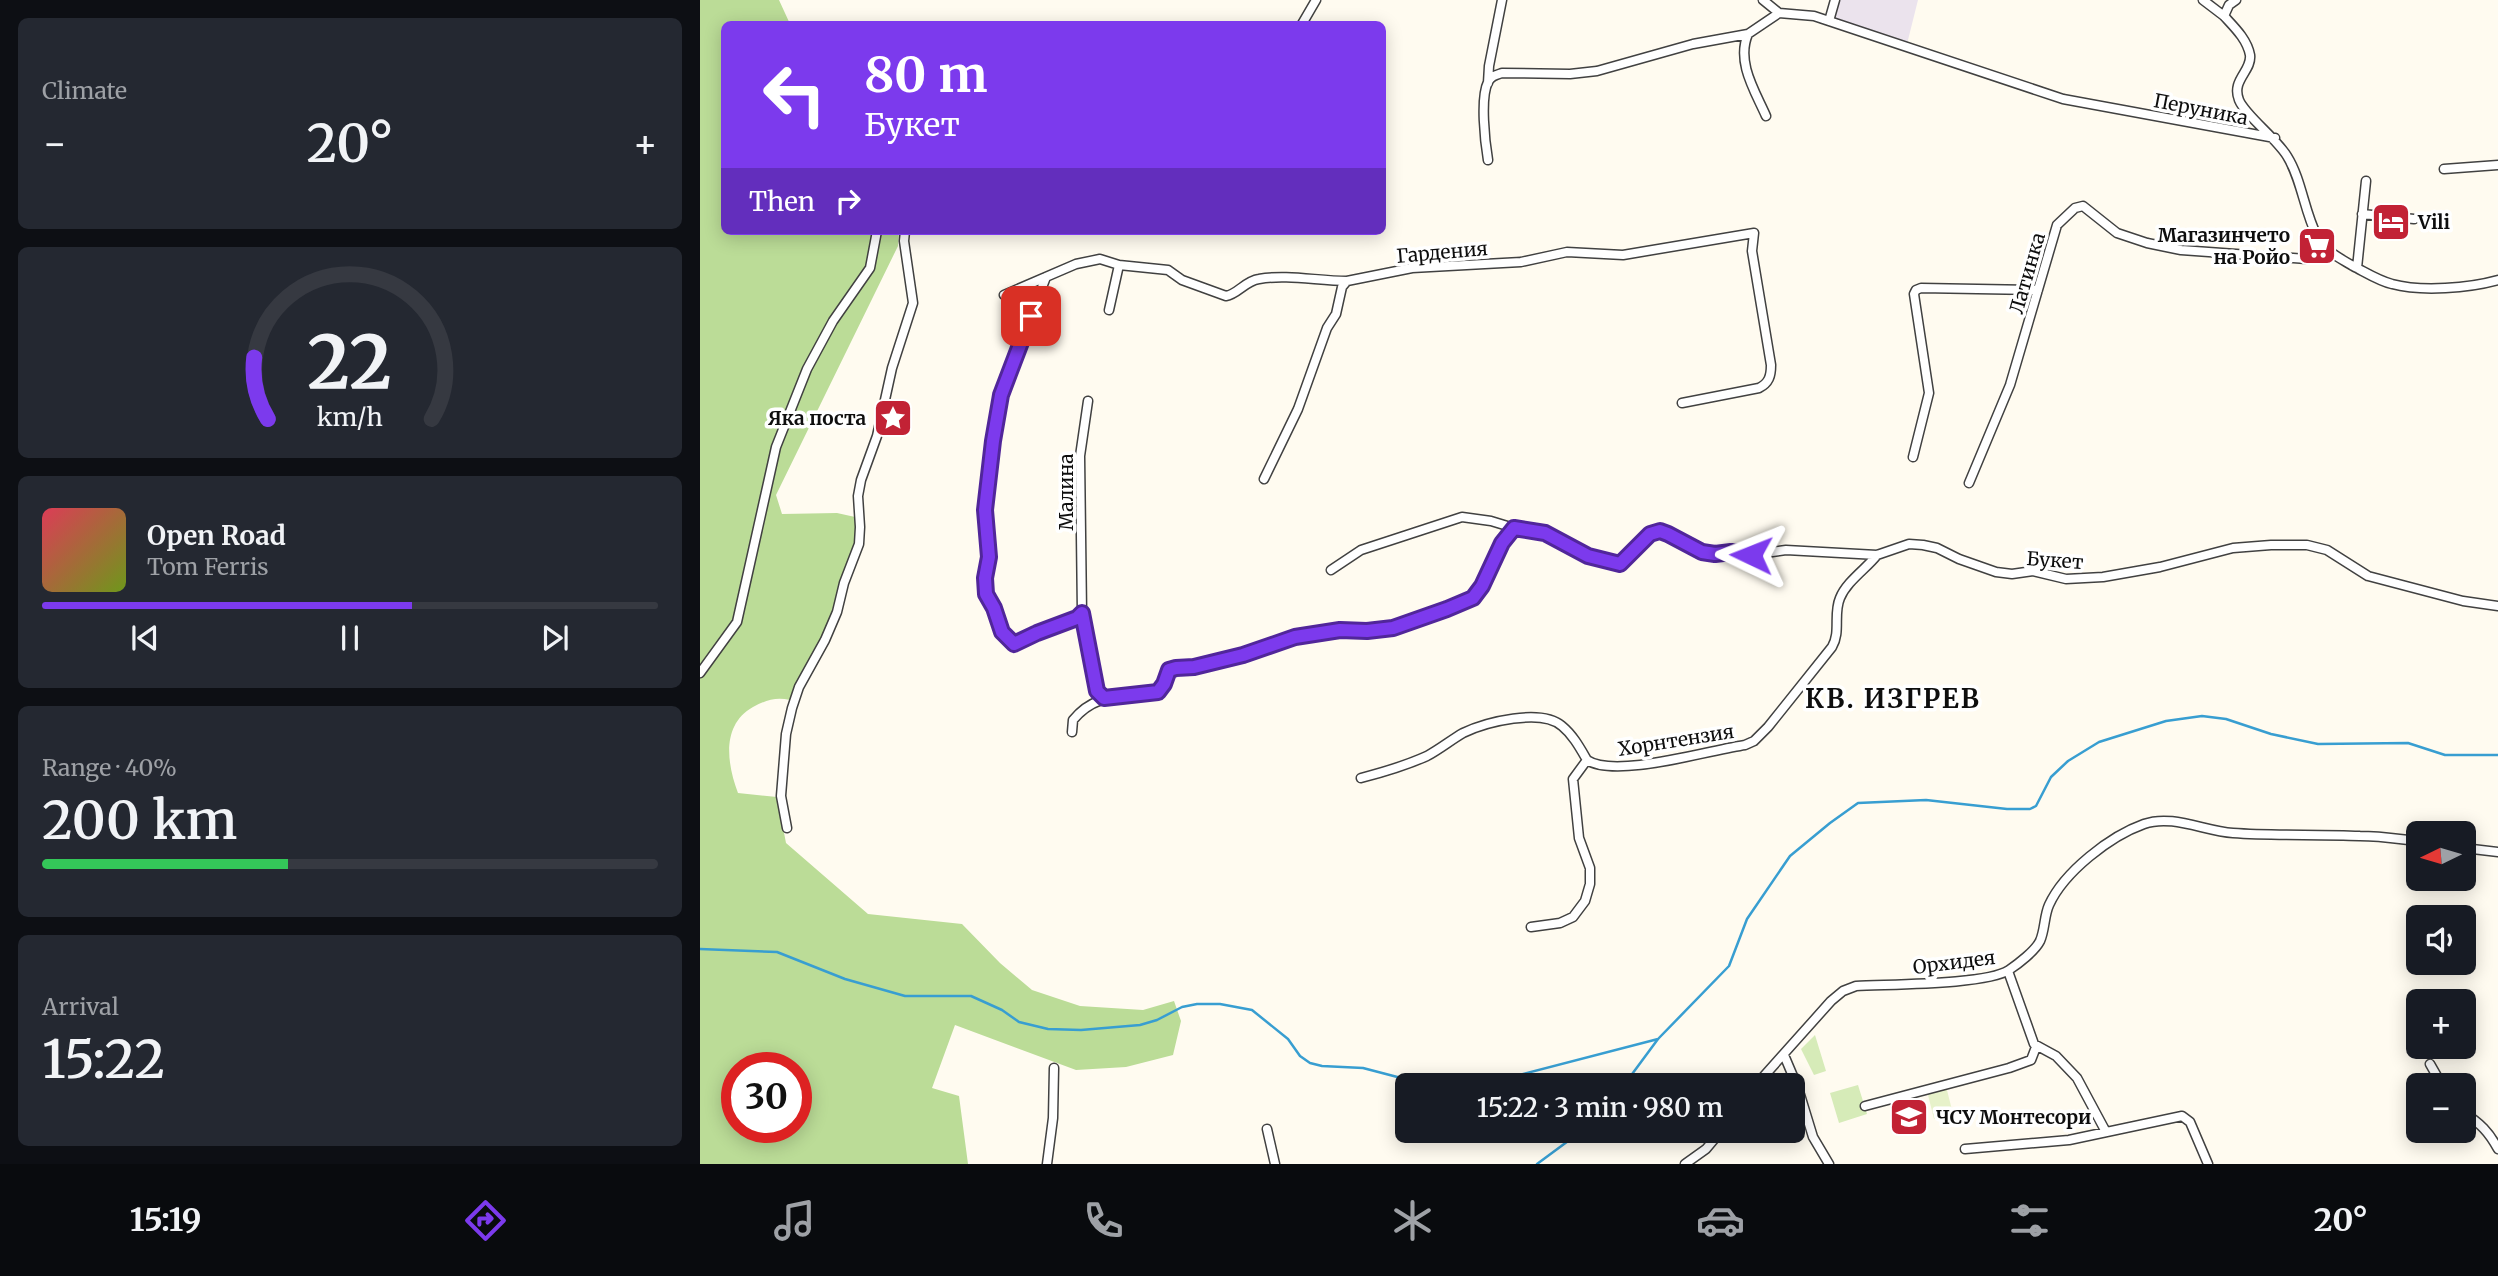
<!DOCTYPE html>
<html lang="en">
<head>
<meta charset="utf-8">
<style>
  body { margin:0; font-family:Merriweather,serif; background:#242831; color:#f1f3f6; height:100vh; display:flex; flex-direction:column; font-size:26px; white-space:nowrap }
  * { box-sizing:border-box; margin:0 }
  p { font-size:23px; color:#9ea1a6 }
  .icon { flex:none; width:38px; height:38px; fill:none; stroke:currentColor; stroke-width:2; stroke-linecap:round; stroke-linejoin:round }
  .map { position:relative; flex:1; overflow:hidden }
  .sheet { display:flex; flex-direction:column; gap:18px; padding:18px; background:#0d0f14; width:700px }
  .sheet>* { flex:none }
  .guide { position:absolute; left:21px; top:21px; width:665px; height:214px; border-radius:10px; box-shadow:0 4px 18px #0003; background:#7c3aed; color:#fff; overflow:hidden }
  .needle { width:46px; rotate:265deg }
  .buttons { position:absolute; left:1706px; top:821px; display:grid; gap:14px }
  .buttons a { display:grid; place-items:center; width:70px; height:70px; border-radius:10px; background:#171b24; box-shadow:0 4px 18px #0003; font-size:35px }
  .speed { position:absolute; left:21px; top:1052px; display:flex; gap:14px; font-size:35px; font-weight:700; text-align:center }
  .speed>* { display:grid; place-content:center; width:91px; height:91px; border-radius:50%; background:#171b24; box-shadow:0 4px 18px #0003; line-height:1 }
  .speed .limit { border:10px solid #d22; background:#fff; color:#111 }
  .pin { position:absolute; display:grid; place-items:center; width:60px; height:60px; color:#fff; margin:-30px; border-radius:14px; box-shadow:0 4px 10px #0006 }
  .me { position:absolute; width:77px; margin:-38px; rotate:272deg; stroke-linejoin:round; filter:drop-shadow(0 0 5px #0008) }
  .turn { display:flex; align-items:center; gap:24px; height:147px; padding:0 28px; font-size:32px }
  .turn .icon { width:91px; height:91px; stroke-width:2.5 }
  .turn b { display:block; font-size:49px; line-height:60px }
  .then { display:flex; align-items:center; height:66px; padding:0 28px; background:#0003; gap:14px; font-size:26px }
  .big { font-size:52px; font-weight:600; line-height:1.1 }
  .sheet .widget { flex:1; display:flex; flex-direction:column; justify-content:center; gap:10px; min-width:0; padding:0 24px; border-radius:10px; background:#242831 }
  .sheet .dial { align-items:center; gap:0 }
  .dial svg { height:182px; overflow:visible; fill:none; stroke:#363941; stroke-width:7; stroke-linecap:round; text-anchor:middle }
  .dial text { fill:#f1f3f6; stroke:none }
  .song { display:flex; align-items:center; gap:21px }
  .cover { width:84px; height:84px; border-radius:10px; background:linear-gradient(135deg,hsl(350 70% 55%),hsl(80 70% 35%)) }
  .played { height:7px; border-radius:4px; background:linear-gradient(90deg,#7c3aed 60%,#363941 60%) }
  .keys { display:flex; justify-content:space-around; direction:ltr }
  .heat { display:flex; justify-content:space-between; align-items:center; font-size:38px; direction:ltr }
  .charge { height:10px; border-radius:5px; background:linear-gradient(90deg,#34c759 40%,#363941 0) }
  .trip { position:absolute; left:695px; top:1073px; width:410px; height:70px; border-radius:10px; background:#171b24; box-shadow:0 4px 18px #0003; font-weight:600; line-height:70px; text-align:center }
  .dock { display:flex; height:112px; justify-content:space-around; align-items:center; background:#090b0e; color:#9ea1a6 }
  .dock .icon { width:49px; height:49px }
  .dock .on { color:#7c3aed }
  .dock b { font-size:32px; color:#f1f3f6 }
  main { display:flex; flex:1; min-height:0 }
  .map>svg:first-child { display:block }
  .industrial { fill:#ebe3ed }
  .green { fill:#d6ebb8 }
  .forest { fill:#bbdc97; fill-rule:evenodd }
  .pitch { fill:#e7f2ca }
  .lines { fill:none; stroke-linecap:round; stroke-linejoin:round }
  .stream { stroke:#389ed1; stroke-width:2.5 }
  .minor-casing { stroke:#414141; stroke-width:11 }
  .minor { stroke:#fff; stroke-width:8 }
  .route-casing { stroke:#51269a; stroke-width:18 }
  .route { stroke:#7c3aed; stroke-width:12 }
  .labels { text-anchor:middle; stroke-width:7; stroke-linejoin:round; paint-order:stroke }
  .street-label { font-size:19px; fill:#0e0e0e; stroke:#fff }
  .poi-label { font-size:19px; font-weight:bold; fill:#0e0e0e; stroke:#fff; text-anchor:start }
  .district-label { font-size:26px; font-weight:bold; letter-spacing:2px; fill:#0e0e0e; stroke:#fff }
</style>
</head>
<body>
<main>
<section class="sheet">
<div class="widget"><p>Climate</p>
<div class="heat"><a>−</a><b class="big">20°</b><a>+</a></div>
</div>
<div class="widget dial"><svg viewBox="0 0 100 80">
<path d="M14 69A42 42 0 1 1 86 69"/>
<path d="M14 69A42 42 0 0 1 8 42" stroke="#7c3aed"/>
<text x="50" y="56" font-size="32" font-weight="700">22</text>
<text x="50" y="72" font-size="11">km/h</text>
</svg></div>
<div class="widget">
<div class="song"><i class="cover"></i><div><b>Open Road</b><p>Tom Ferris</p></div></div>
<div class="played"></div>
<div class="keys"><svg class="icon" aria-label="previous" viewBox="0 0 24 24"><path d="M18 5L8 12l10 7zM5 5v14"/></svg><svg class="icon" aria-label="pause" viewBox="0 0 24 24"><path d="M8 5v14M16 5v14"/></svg><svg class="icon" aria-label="next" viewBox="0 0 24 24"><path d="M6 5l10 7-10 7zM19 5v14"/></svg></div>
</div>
<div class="widget"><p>Range · 40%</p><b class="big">200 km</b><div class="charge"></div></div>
<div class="widget"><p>Arrival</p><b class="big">15:22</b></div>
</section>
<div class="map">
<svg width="1798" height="1164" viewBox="0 0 1798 1164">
  <rect width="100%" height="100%" fill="#fffbf0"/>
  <path class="industrial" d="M1135,0H1218L1206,48L1129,21Z"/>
  <path class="green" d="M1115,1035L1126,1071L1114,1075L1101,1049Z
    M1158,1085L1167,1114L1139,1123L1130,1093Z"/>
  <path class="forest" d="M0,0H79L90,24H24V231H199L198,246L76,495L82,514L137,513L155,517L157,543L125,648L90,700C76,697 66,700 53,707C21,725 27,764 38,793L77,797L86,843L168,914L262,924L300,963L332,990L380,1006L443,1010L474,1001L481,1021L473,1055L426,1067L376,1070L255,1025L232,1088L259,1096L268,1164H0ZM37,1068H96V1127H37Z"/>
  <path class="pitch" d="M1246,1086L1253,1114L1234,1119L1227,1091Z"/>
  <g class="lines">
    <path class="stream" d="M0,949L77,952L145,979L205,996H271L302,1010L319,1022L348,1029L381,1030L440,1025L457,1020L482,1007L497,1004H520L552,1010L588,1039L600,1056L610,1063L622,1066L663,1068L705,1079L796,1081L958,1039
      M924,1085L958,1039L1029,966L1047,919L1090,856L1130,823L1158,803L1226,800L1307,809H1330L1336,806L1351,777L1368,761L1399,742L1466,721L1502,716L1526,719L1571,734L1618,744L1708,743L1745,755H1798
      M837,1164L883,1130"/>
    <g class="minor-casing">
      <path id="minor" d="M1063,0L1079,13
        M1503,0L1524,16
        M1536,0L1529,5L1524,16C1534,27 1547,39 1550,55C1552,71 1531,80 1539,100C1545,115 1576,138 1587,156C1602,180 1604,211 1617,236C1626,252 1638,257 1653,266C1665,272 1679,281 1692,284C1722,292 1769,288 1798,280
        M1129,21L1135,0
        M602,24L616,0
        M1048,34C1036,62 1055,91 1066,116
        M788,83L789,66L802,0
        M788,160C785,142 780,98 788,82C791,76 796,75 802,73L870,74L897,71L993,44L1048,34L1079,13L1114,16L1363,99L1575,138
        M1744,169L1798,165
        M1662,214L1714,219
        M1657,268L1666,181
        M346,277L301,395L293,441L285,510L284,526L289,557L285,578L286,594L294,608L302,632L314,644L337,633L377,618L382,613L380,456L388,401
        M304,295L376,264L400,259L419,265L468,270L482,280L526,296C538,294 545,281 559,279C587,274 618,281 647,281
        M409,310L419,265
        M1213,457L1229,393L1214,294L1216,290L1221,288L1338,290
        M564,479L598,409L627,328L636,314L642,287L647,281L712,268L821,262L867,252L923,255L1054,233L1052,251L1071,365C1071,376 1069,383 1059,388L982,403
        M1269,483L1310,385L1357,225L1375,208L1383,206L1417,233L1447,243L1481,250L1607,259L1627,251
        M631,570L661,550L762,517L791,521L814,528L845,533L888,556L920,564L950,535L959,531L1002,552L1015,554L1031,552L1051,555L1086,550L1177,555L1209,544L1223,545L1237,548L1259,559L1296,572L1312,574L1333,571L1366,579L1403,577L1460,567L1533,548L1571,545H1607L1627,550L1668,576L1763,601L1798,606
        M382,613L397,691L404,698
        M0,673L37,622L76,447L107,369L133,321L170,268L177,231
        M372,732L373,720C399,689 424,701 458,692L464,684L469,670L476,668L494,667L543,655L595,637L640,630L667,631L693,628L747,609L773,598L782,586L801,543L814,528
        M661,778C684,772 705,766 727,756C740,749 751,740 763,733C786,722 841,708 862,726C873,735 880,748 887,760
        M87,828L81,796L86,734L92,708L99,687L125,640L137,612L144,583L159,544L160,527L158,496L161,480L177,436L192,368L213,303L204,241L205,231
        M1764,848L1798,852
        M831,927L860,923L873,917L885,901L890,884V868L879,838L873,779L887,760C915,779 1010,750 1045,745L1054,741L1068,727L1132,647C1141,632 1133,614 1140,598C1147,581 1166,569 1177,555
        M1308,971L1334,1044L1356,1056L1377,1078L1406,1132
        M1084,1055L1098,1088L1113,1137L1129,1164
        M1730,1064L1742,1085
        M1056,1085L1131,1001L1143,991L1156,986C1188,984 1286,985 1309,970C1318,964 1335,951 1340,941C1345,930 1344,916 1349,905C1364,872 1410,836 1444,824C1472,814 1504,831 1533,833C1575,836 1618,834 1660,836C1680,836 1699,839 1718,841
        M1165,1106L1309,1068L1331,1060L1336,1047
        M1764,1113C1780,1123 1789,1132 1798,1149
        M567,1129L575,1164
        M1265,1149L1369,1140L1482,1116L1490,1122L1508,1164
        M347,1164L353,1118L354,1068
        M985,1164L1006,1149L1022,1130"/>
    </g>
    <use href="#minor" class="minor"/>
  </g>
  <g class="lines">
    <g class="route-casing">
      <path id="route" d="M331,316L301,395L293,441L285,510L289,557L285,578L286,594L294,608L302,632L314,644L337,633L377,618L382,613L397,691L404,698L458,692L464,684L469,670L476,668L494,667L543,655L595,637L640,630L667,631L693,628L747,609L773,598L782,586L802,543L814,528L845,533L888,556L920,564L950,534L960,531L968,534L1002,552L1015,554L1031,552L1051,555"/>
    </g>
    <use href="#route" class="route"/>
  </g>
  <defs>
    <g id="hotel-square" transform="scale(2.0125)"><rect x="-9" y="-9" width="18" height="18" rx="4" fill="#c22235" stroke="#fff"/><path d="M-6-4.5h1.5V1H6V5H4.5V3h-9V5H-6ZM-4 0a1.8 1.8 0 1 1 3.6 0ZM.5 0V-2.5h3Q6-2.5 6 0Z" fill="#fff"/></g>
    <g id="supermarket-square" transform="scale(2.0125)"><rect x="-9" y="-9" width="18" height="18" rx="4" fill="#c22235" stroke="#fff"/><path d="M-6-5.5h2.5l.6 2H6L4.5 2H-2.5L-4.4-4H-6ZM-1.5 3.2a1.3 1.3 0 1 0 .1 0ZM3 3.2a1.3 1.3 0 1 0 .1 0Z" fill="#fff"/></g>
    <g id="sight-square" transform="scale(2.0125)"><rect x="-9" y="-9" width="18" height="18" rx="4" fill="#c22235" stroke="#fff"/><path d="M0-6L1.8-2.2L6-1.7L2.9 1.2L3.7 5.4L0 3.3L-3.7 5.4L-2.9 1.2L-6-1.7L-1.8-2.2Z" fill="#fff"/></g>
    <g id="school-square" transform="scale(2.0125)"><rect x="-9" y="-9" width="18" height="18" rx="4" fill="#c22235" stroke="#fff"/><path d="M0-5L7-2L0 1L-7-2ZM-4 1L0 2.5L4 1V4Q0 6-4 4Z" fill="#fff"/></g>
  </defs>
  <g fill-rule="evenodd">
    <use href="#hotel-square" x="1691" y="222"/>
    <use href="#supermarket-square" x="1617" y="246"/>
    <use href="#sight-square" x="193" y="418"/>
    <use href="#school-square" x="1209" y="1117"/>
  </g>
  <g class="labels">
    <g class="street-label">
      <text transform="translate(1501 109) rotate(11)" y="7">Перуника</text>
      <text transform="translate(742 252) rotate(-5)" y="7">Гардения</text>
      <text transform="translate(1327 273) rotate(-74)" y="7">Латинка</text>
      <text transform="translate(366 492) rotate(-90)" y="7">Малина</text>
      <text transform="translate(1355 560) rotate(4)" y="7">Букет</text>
      <text transform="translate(976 740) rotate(-9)" y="7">Хорнтензия</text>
      <text transform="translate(1254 962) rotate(-7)" y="7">Орхидея</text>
    </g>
    <g class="poi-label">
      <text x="1718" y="229">Vili</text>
      <text x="1590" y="242" text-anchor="end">Магазинчето<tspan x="1590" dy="22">на Ройо</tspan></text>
      <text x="166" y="425" text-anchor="end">Яка поста</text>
      <text x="1236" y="1124">ЧСУ Монтесори</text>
    </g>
    <g class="district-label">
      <text x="1193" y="708">КВ. ИЗГРЕВ</text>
    </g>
  </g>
</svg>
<div class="buttons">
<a><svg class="needle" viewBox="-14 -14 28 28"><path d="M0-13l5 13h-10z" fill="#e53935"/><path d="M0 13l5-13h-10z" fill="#9ea1a6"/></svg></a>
<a><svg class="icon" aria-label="sound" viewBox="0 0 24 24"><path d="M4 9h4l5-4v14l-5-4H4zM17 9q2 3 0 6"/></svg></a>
<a>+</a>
<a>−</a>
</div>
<div class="speed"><div class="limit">30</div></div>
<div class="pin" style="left:331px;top:316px;background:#d93025"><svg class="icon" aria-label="arrive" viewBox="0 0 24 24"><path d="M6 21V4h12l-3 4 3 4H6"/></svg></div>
<svg class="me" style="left:1051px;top:555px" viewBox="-20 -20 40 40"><path d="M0-17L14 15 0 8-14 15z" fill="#7c3aed" stroke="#fff" stroke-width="4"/></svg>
<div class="trip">15:22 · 3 min · 980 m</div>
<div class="guide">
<div class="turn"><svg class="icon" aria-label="left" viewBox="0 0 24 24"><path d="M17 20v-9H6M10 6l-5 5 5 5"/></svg><div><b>80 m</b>Букет</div></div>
<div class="then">Then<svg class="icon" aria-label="right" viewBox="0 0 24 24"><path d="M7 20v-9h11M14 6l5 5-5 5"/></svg></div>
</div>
</div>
</main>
<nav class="dock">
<b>15:19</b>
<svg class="icon on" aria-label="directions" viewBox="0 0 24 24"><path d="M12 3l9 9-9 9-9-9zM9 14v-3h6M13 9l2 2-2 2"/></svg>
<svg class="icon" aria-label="music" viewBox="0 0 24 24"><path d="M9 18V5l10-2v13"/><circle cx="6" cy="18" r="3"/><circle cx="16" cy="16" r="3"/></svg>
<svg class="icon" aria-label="phone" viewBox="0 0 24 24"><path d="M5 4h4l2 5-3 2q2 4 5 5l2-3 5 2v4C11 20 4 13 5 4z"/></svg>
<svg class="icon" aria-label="climate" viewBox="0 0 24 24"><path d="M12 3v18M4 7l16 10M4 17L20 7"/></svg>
<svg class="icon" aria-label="car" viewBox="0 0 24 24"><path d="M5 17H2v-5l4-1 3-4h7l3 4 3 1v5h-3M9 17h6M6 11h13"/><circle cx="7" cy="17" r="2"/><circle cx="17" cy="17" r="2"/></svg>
<svg class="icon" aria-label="filters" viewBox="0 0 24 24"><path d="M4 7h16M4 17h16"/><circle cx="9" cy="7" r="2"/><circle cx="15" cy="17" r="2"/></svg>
<b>20°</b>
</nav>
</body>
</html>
